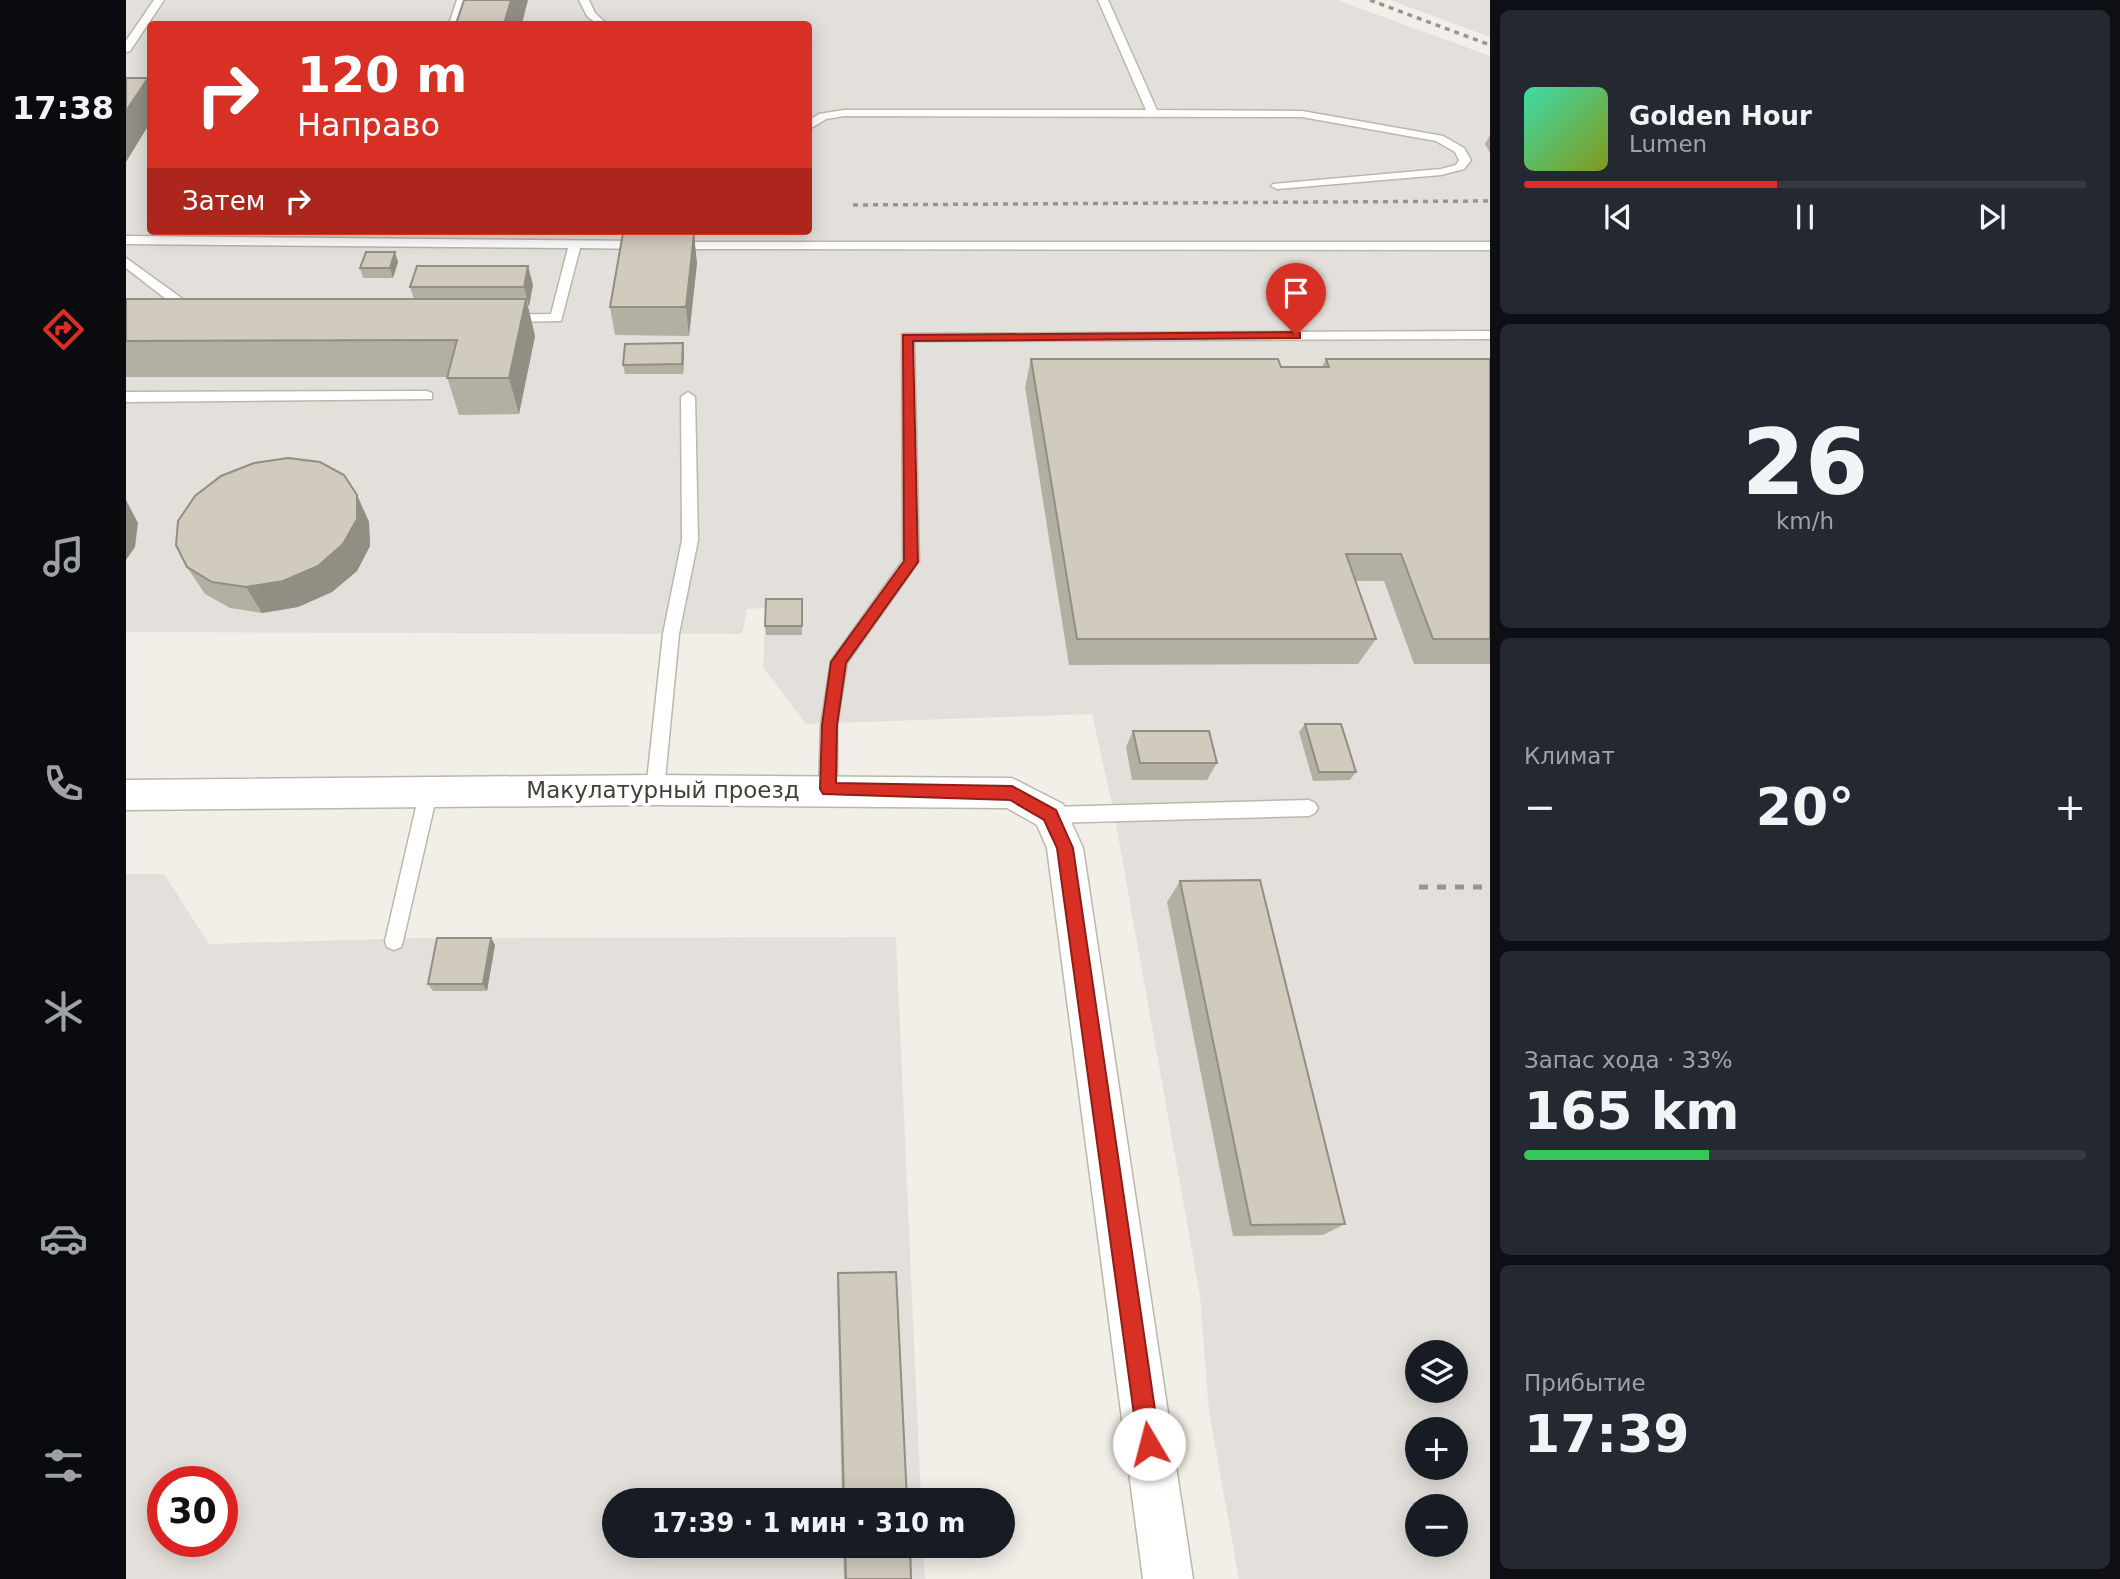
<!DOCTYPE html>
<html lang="ru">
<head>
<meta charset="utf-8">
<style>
  body { margin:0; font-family:"DejaVu Sans",sans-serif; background:#242831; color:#f1f3f6; height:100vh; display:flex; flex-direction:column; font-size:26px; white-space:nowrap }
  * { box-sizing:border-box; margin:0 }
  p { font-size:23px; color:#9ea1a6 }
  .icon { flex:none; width:38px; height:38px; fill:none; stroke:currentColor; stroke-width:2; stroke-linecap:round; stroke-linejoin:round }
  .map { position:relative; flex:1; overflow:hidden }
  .panel { display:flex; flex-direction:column; gap:10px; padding:10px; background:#0d0f14; width:630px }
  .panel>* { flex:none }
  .guide { position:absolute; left:21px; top:21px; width:665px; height:214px; border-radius:7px; box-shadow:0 4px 18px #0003; background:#d93025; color:#fff; overflow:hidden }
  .tools { position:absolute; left:1279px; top:1340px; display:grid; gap:14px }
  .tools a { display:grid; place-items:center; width:63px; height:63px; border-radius:50%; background:#171b24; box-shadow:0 4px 18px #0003; font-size:35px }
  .speed { position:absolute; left:21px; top:1466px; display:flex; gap:14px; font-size:35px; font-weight:700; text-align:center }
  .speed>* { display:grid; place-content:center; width:91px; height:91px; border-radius:50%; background:#171b24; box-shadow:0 4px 18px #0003; line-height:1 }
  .speed .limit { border:10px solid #d22; background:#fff; color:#111 }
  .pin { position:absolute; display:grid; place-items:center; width:60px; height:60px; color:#fff; margin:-72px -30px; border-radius:50% 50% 50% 0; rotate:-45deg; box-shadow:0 0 7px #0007 }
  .pin .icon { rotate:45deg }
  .me { position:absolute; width:77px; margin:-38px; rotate:352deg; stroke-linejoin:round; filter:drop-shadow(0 0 5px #0008) }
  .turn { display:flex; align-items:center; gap:24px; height:147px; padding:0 35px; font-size:32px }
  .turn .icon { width:91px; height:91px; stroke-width:2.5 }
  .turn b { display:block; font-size:49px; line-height:60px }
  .then { display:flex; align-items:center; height:66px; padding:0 35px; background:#0003; gap:14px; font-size:26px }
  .big { font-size:52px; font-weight:700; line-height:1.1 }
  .panel .card { flex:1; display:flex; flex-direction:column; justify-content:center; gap:10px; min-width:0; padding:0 24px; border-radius:10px; background:#242831 }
  .panel .dial { align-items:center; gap:0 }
  .dial b { font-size:91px; line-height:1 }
  .song { display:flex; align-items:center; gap:21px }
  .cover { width:84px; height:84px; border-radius:10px; background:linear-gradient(135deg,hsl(160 70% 55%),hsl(70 70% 35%)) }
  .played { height:7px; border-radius:4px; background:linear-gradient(90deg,#d93025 45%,#363941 45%) }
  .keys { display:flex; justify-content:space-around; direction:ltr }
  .heat { display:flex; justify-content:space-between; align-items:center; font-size:38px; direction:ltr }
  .charge { height:10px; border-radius:5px; background:linear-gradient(90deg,#34c759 33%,#363941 0) }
  .trip { position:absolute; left:476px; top:1488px; width:413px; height:70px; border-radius:35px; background:#171b24; box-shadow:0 4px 18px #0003; font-weight:700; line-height:70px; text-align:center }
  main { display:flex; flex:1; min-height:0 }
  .tabs { display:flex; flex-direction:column; width:126px; justify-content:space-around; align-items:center; background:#090b0e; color:#9ea1a6 }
  .tabs .icon { width:49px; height:49px }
  .tabs .selected { color:#d93025 }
  .tabs b { font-size:32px; color:#f1f3f6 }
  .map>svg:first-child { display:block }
  .industrial { fill:#e3e0db; fill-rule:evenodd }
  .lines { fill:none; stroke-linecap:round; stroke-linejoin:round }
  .service-casing { stroke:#bbb7aa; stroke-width:3 }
  .minor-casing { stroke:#bbb7aa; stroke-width:3 }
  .service { fill:#fff; fill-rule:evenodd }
  .minor { fill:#fff; fill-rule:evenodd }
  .rail-far1 { stroke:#959595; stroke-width:3.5; stroke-dasharray:5 5; stroke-linecap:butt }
  .rail { stroke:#959595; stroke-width:5; stroke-dasharray:9 9; stroke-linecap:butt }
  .wall { fill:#b4afa3 }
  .shaded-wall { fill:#928e84 }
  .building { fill:#d1cbbd; stroke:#928e84; stroke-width:2 }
  .route { fill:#d93025; stroke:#8d1f18; stroke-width:2 }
  .labels { text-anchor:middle; stroke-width:7; stroke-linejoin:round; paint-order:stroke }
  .street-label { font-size:23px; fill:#433f37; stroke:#fff }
</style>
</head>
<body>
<main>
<nav class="tabs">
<b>17:38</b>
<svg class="icon selected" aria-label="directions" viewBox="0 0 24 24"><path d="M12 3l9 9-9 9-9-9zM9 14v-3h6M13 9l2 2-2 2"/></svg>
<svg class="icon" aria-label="music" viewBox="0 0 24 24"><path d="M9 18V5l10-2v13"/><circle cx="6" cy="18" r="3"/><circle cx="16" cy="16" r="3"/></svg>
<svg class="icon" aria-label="phone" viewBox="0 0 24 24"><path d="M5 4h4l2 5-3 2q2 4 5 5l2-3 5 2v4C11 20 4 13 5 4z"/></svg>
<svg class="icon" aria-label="climate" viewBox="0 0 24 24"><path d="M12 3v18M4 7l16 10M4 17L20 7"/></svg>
<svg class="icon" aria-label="car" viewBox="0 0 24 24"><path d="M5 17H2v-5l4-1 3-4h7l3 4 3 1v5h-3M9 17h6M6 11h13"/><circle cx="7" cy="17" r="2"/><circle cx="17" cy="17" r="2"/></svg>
<svg class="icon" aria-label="filters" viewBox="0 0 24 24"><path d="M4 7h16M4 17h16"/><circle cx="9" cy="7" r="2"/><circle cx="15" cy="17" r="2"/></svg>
</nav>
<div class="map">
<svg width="1364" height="1579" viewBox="0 0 1364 1579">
  <rect width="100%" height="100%" fill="#f1efe7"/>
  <path class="industrial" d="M0,0H1211L1364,56V1579H1113L1083,1412L1074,1296L988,813L966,714L680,724L637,667L640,608L621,609L616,634L0,632ZM24,24H682V231H24ZM1292,1353H1330V1391H1292ZM1292,1430H1330V1468H1292ZM1292,1507H1330V1545H1292Z
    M1264,0H1364V37Z
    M0,874H38L83,944L288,938L770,937L795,1500H488V1545H797L799,1579H0ZM37,1482H96V1542H37Z"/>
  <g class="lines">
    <g class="service-casing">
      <path id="service" d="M28,0H38L4,51L0,52V41Z
        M331,0H341L333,24H323Z
        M453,0H463L469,13L481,24H471L461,16Z
        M972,0H982L1031,110L1176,111L1317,136L1338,148L1345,160L1338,169L1315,175L1151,189L1145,186L1147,184L1315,169L1330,165L1333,160L1329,152L1310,141L1176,117L718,116L700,119L682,130V121L693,114L718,110H1020Z
        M0,236L517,241L523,245L517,249L454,248L435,321L380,322L374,318L375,315L425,314L442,248L0,244Z
        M545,242H1364V250L541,249L539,246Z
        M0,258L72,310V316H62L0,268Z
        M1364,331V339L788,341L793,561L721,663L711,725V789L708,794L702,796L696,794L693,789L695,725L705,661L777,560L776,334Z
        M301,391L306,393V399L0,402V392Z
        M562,392L569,397L572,540L553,634L538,790L535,795L529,797L523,795L520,790L537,634L556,540L555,397Z
        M303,783L309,785L312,790L277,941L275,947L268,950L261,947L259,941L294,790L297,785Z
        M1183,800L1189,803L1192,808L1189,813L1183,816L924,823L918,820L915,815L918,810L924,807Z"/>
    </g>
    <g class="minor-casing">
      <path id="minor" d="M529,775L886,778L937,804L957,848L1067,1579H1017L921,848L911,825L881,808L529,805L0,810V780Z"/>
    </g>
    <use href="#service" class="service"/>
    <use href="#minor" class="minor"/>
    <path class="rail-far1" d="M1244,0L1364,45
      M727,205L1364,201"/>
    <path class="rail" d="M1293,887H1364"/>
  </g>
  <path class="wall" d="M1364,135V153L1359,144Z
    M272,262L267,278H237L234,268Z
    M571,263L563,336L489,335L484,307Z
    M402,266L407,285L403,306H402L409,336L393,414L333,415L321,377H0V299H288L284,287Z
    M557,343L558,353L557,374H499L497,365Z
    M905,359L1155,367H1196L1200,359H1364V664H1288L1258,581H1230L1250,639L1232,664L943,665L899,387Z
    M231,495L243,522L244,546L231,571L206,592L172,607L136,613L104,608L79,594L61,567Z
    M676,599V635H640L639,626Z
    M1179,724L1230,772L1224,780L1187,781L1173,732Z
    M1007,731L1091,763L1081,780H1006L1000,747Z
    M1054,881L1219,1224L1197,1235L1107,1236L1041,902Z
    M365,938L369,945L361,991H307L302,984Z
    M712,1273L781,1500H716L711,1281Z
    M717,1545H784L785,1579H718Z"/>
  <path class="shaded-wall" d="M385,0H402L396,24H378Z
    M22,78L24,84V123L0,162V111Z
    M568,234L571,263L563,336L560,307Z
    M269,252L272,262L267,278L264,268Z
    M402,266L407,285L403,306L398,287Z
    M400,299L409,336L393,414L383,378Z
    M557,343L558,353L557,374L556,364Z
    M231,495L243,522L244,546L231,571L206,592L172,607L136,613L120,587Z
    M0,500L12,523L9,547L0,560Z
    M365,938L369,945L361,991L357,984Z"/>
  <path class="building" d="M338,0H385L378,24H330Z
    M0,78H22L0,111Z
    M497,233L568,234L560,307H484Z
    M240,252H269L264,268H234Z
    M291,266H402L398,287H284Z
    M0,299H400L383,378H321L331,340L0,341Z
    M557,343L556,364L497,365L499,344Z
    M905,359H1152L1155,367H1203L1200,359H1364V639H1307L1275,554H1220L1250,639H951Z
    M162,458L194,462L218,475L231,495V519L217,544L192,566L157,581L120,587L86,582L61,567L50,545L52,521L69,496L95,476L128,463Z
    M640,599H676V626H639Z
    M1179,724H1215L1230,772H1193Z
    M1007,731H1083L1091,763H1014Z
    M1134,880L1219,1224L1125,1225L1054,881Z
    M311,938H365L357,984H302Z
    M770,1272L781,1500H718L712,1273Z
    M719,1545H784L785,1579H720Z"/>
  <path class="route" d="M1170,332L1174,333V338L787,341L792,562L720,663L711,725L710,783L886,786L930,810L947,848L1034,1444L1031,1451L1023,1455L1015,1451L1012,1444L931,848L918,820L884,800L697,794L694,789L696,725L705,662L778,561L777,335Z"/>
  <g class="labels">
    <g class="street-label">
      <text x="537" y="798">Макулатурный проезд</text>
    </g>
  </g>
</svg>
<div class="tools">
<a><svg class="icon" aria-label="layers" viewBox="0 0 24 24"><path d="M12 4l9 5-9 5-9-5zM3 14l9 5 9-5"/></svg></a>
<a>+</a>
<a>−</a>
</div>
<div class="speed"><div class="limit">30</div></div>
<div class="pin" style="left:1170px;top:335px;background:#d93025"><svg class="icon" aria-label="arrive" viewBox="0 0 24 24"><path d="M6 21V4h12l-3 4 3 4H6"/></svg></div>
<svg class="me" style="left:1023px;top:1444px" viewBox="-20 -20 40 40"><circle r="19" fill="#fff"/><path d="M0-13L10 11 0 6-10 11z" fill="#d93025"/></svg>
<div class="trip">17:39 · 1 мин · 310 m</div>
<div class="guide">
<div class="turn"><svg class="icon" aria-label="right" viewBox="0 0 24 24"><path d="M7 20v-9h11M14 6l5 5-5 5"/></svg><div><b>120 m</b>Направо</div></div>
<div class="then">Затем<svg class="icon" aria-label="right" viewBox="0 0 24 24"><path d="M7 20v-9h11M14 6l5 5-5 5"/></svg></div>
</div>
</div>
<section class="panel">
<div class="card">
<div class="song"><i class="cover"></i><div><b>Golden Hour</b><p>Lumen</p></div></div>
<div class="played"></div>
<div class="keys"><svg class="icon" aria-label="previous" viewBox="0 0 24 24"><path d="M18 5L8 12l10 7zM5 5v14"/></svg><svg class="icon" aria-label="pause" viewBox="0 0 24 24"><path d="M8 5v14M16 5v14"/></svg><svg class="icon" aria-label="next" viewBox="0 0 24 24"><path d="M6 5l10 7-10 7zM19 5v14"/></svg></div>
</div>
<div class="card dial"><b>26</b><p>km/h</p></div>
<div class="card"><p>Климат</p>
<div class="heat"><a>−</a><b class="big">20°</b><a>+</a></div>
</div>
<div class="card"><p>Запас хода · 33%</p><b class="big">165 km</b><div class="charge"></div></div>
<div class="card"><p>Прибытие</p><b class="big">17:39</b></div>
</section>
</main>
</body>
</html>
